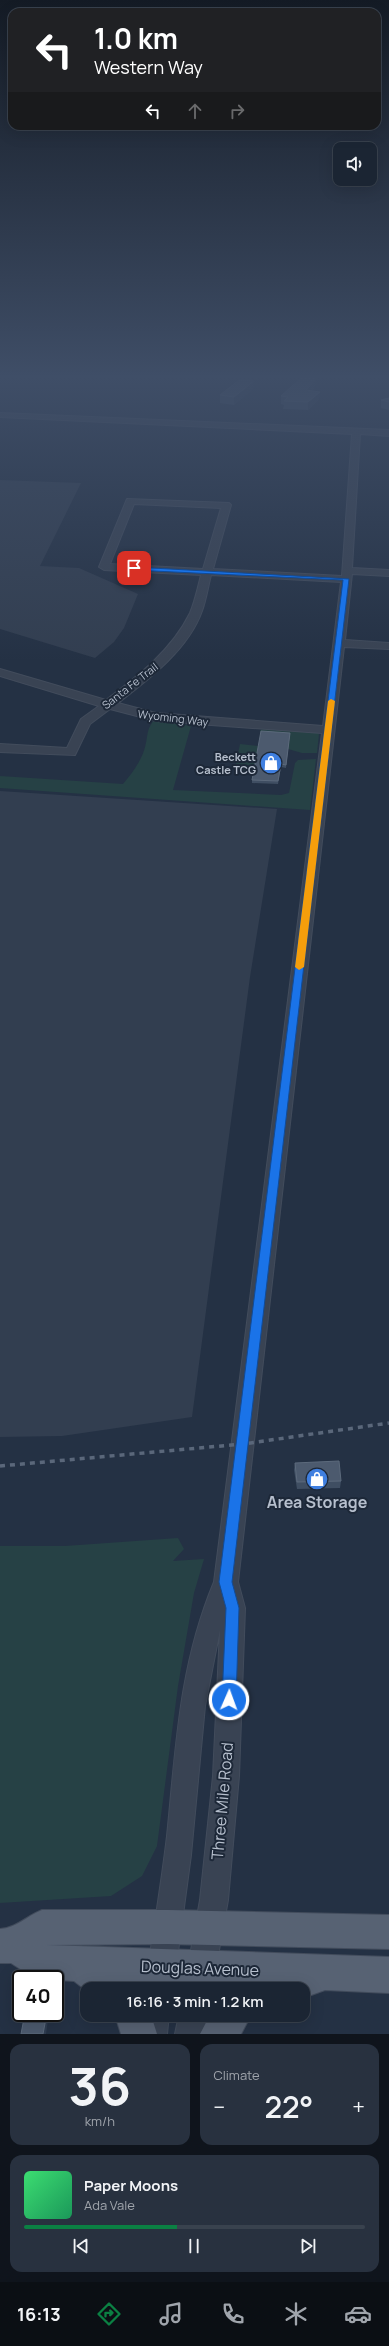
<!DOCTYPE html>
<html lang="en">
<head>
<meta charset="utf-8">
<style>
  body { margin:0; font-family:Manrope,sans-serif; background:#28313f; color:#f1f3f6; height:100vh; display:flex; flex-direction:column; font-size:15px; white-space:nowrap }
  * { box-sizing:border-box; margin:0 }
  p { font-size:13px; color:#a0a5ac }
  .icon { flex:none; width:22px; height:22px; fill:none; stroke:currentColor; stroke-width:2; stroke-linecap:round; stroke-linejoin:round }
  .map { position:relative; height:2034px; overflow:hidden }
  .side { display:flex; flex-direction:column; gap:10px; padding:10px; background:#0f141c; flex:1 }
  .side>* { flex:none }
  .hud { position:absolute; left:8px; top:8px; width:373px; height:122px; border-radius:12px; box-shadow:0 4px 16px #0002,0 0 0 1px #39424e; background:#202124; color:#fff; overflow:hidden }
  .controls { position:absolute; left:333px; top:142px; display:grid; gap:8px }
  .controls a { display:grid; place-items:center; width:44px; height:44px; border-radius:8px; background:#1b2533; box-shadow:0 4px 16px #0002,0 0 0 1px #39424e; font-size:20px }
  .speed { position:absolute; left:12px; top:1970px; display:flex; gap:8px; font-size:20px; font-weight:700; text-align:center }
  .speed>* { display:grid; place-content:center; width:52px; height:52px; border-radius:50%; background:#1b2533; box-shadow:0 4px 16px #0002,0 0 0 1px #39424e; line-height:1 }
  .speed .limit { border:2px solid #111; border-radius:6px; background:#fff; color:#111 }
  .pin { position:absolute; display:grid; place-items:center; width:34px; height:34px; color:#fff; margin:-17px; border-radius:8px; box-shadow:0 2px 6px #0006 }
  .me { position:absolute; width:44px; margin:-22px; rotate:2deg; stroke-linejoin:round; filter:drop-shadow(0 0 3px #0008) }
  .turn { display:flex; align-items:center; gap:14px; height:84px; padding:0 20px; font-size:18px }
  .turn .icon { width:52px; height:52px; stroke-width:2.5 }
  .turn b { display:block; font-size:28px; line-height:34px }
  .lanes { display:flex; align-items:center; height:38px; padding:0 20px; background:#0003; justify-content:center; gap:20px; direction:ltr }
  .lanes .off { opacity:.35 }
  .big { font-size:30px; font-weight:600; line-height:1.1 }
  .side .tile { flex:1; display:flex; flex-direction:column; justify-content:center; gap:6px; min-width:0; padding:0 14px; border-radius:12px; background:#28313f }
  .side .dial { align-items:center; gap:0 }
  .dial b { font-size:52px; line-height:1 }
  .song { display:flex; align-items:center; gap:12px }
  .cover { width:48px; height:48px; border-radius:6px; background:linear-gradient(135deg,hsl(140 70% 55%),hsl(150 70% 35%)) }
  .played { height:4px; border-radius:2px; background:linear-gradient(90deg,#0b8043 45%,#39424e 45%) }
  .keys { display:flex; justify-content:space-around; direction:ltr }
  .heat { display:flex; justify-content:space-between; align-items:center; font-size:22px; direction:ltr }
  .side .tiles { flex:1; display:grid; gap:10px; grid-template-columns:1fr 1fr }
  .tile:last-child { grid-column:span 2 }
  .trip { position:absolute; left:80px; top:1982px; width:230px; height:40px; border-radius:12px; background:#1b2533; box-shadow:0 4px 16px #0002,0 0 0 1px #39424e; font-weight:600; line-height:40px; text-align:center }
  .tab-bar { display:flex; height:64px; justify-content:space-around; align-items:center; background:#0b0f14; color:#a0a5ac }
  .tab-bar .icon { width:28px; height:28px }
  .tab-bar .on { color:#0b8043 }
  .tab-bar b { font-size:18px; color:#f1f3f6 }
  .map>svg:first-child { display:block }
  .airport { fill:#323e50 }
  .green { fill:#264145 }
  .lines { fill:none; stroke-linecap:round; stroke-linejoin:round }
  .minor-casing { stroke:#424c5c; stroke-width:2 }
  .major-casing { stroke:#424c5c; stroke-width:2 }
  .minor { fill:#394353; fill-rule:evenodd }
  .major { fill:#576273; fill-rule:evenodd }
  .rail { stroke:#5a677a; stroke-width:3.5; stroke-dasharray:5 5; stroke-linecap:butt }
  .wall { fill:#3f4e62 }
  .shaded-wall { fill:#2f3d51 }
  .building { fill:#4c5a6e; stroke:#5c6a7c }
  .route { fill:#1a73e8; stroke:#114b97 }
  .slow { fill:#f59e0b }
  .labels { text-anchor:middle; stroke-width:4; stroke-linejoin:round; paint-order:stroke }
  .far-street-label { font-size:11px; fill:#b6bfcd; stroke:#1d2838 }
  .far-poi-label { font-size:11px; font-weight:bold; fill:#b6bfcd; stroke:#1d2838; text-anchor:end }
  .near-poi-label { font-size:16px; font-weight:bold; fill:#b6bfcd; stroke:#1d2838 }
  .near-street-label { font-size:16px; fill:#b6bfcd; stroke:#1d2838 }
</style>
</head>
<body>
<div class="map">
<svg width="389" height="2034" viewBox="0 0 389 2034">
  <rect width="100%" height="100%" fill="#243144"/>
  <path class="airport" d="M0,480L81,483L40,566L79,568L138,594L124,628L114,642L95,658L0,629Z
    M0,791L277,809L250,977L192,1417L62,1436L0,1437Z"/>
  <path class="green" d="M154,720L191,726L173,790L281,795L289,793L295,763L298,760L316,759L310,810L0,788V776L123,784C133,772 143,759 146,743C148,733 147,729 154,720Z
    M267,728L314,731L319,734L317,753H302L288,749L290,736L261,734L260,730Z
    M240,744L258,746L253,774L234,773Z
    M178,1538L184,1549L173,1561L204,1559L194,1593L178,1686L157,1846L142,1876L111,1896L0,1903V1546H65Z"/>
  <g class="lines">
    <g class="minor-casing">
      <path id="minor" d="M0,413L389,430V436L360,434L352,568L389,570V576L352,574L345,640L389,643V649L344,647L238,1582L245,1608L239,1776L228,1900L212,1989H184L200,1900L213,1776L220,1630L205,1706L191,1855L173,1989H145C152,1938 161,1887 167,1836C176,1747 179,1666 214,1582L322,733L156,721L110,709L90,724L75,755L0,752V744L67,748L81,719L99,706L0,676V669L106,700C138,676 172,650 190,613C195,601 198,587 201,575L104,570L99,567L127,499L229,503L231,505L213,569L342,576L352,434L0,417ZM134,504L221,508L203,569L110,564ZM211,575L341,582L323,726L156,713L118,703C149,679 188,650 202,611C206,600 208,587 211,575Z
        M141,2015H169L167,2034H137Z
        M179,2015H207L205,2034H175Z"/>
    </g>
    <g class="major-casing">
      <path id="major" d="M42,1910H168L389,1915V1949L168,1944L47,1945L389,1957V1993L325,1990L303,1998V1989H254L129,1983L132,1989L87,1991L74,1981L39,1979L28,1974L11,1963H0V1929C16,1928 27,1916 42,1910Z
        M115,2015H151L157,2034H121Z
        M210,2015H251L241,2034H200Z"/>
    </g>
    <use href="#minor" class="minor"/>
    <use href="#major" class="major"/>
    <path class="rail" d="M0,1466L243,1444L389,1423"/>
  </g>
  <path class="wall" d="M254,381L253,389L234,405L220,403V395Z
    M315,387L312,391L320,392L319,399L308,410L283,409L284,405L281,404V396Z
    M389,398V410L381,408V400Z
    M290,733L286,768L281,767L278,784L252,783V780Z
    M295,1463L341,1481L340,1488L297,1489L294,1470Z"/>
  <path class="shaded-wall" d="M316,379L315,387L305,397L306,390Z
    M254,381L253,389L234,405V397Z
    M320,392L319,399L308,410V402Z
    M47,2013L48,2020L46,2034H43Z"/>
  <path class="building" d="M302,377L316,379L306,390L320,392L308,402L284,401L288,397L281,396Z
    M239,380L254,381L234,397L220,395Z
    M389,398V402L381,400Z
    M261,731L290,733L286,765L281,764L278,781L252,780Z
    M339,1461L341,1481L297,1482L295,1463Z
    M25,2013H47L43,2034H21Z"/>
  <linearGradient id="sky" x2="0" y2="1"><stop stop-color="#141b25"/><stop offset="0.57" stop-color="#3f4e67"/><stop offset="1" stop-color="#3f4e67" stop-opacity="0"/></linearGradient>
  <rect width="389" height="661" fill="url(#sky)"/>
  <path class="route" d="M134,567L349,579L232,1582L239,1608L236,1700L234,1705L229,1707L224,1705L222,1700L226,1608L219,1582L343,580L132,570Z"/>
  <path class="slow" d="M331,699L335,701L304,967L299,970L295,967L328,701Z"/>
  <defs>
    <g id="shop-disc" transform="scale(1.15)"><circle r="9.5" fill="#3f7fe0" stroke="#1d2838"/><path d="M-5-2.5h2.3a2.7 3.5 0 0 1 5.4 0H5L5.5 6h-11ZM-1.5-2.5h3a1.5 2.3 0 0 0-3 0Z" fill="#fff"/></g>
  </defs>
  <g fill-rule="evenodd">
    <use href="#shop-disc" x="271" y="763"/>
    <use href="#shop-disc" x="317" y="1479"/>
  </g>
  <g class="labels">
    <g class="far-street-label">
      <text transform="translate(130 686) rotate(-38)" y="4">Santa Fe Trail</text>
      <text transform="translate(173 718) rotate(7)" y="4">Wyoming Way</text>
    </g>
    <g class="far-poi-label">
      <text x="256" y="761">Beckett<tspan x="256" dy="13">Castle TCG</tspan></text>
    </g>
    <g class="near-poi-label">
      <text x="317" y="1508">Area Storage</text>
    </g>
    <g class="near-street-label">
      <text transform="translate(222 1801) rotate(-85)" y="6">Three Mile Road</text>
      <text transform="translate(200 1968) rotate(2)" y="6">Douglas Avenue</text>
    </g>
  </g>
</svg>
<div class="controls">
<a><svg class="icon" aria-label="sound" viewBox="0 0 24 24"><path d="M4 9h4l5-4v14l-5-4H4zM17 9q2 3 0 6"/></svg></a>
</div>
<div class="speed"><div class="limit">40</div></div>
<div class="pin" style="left:134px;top:568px;background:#d93025"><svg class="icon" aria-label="arrive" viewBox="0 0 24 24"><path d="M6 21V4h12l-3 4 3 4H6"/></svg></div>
<svg class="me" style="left:229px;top:1700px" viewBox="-20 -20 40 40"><circle r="17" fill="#1a73e8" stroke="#fff" stroke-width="3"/><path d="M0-11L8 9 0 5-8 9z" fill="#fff"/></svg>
<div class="trip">16:16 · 3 min · 1.2 km</div>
<div class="hud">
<div class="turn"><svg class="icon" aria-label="left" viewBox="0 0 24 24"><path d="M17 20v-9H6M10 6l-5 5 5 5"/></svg><div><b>1.0 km</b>Western Way</div></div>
<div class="lanes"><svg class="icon" aria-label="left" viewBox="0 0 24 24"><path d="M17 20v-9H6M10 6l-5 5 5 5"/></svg><svg class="icon off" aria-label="ahead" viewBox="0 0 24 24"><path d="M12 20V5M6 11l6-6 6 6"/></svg><svg class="icon off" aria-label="right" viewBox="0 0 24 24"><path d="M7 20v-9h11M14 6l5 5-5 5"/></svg></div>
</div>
</div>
<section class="side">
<div class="tiles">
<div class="tile dial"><b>36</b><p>km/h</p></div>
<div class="tile"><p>Climate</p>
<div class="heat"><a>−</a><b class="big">22°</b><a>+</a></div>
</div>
<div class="tile">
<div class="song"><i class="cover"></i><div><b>Paper Moons</b><p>Ada Vale</p></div></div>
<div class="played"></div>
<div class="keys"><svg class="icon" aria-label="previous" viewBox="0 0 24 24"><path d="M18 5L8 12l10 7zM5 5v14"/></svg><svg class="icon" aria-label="pause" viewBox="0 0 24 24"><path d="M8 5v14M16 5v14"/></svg><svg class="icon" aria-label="next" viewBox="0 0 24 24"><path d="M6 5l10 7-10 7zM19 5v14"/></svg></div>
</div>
</div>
</section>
<nav class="tab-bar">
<b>16:13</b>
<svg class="icon on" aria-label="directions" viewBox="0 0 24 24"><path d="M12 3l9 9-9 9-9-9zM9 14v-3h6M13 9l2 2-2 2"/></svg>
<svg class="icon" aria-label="music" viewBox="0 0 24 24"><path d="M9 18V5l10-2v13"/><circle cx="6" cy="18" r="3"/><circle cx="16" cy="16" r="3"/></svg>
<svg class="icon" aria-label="phone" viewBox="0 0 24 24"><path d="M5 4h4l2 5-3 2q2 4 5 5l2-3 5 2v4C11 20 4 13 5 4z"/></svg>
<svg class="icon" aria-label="climate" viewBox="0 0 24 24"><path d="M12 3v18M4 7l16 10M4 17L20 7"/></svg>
<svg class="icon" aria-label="car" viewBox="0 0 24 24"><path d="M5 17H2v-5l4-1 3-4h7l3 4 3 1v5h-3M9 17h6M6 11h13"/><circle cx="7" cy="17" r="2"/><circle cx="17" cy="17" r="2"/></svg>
</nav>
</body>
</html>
